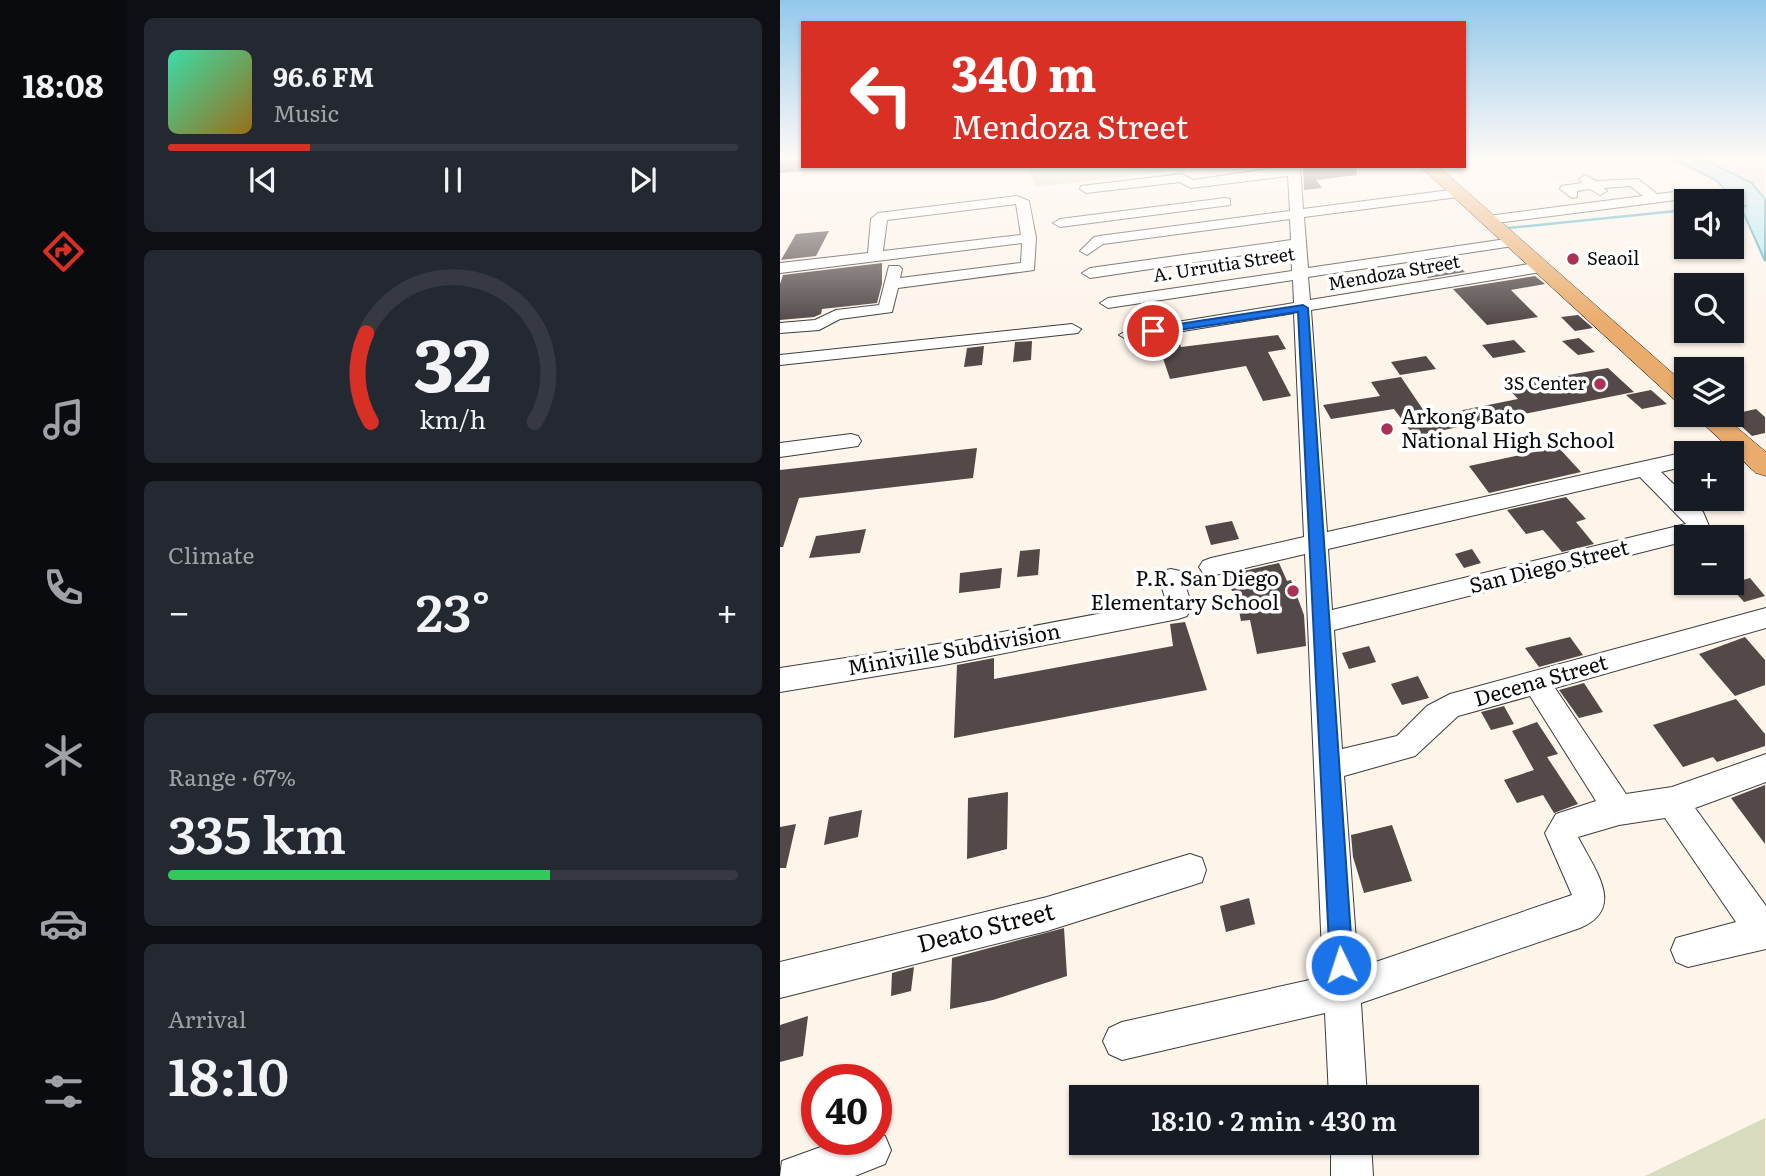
<!DOCTYPE html>
<html lang="en">
<head>
<meta charset="utf-8">
<style>
  body { margin:0; font-family:Literata,serif; background:#242831; color:#f1f3f6; height:100vh; display:flex; flex-direction:column; font-size:26px; white-space:nowrap }
  * { box-sizing:border-box; margin:0 }
  p { font-size:23px; color:#9ea1a6 }
  .icon { flex:none; width:38px; height:38px; fill:none; stroke:currentColor; stroke-width:2; stroke-linecap:round; stroke-linejoin:round }
  .map { position:relative; flex:1; overflow:hidden }
  .side { display:flex; flex-direction:column; gap:18px; padding:18px; background:#0d0f14; width:654px }
  .side>* { flex:none }
  .top-card { position:absolute; left:21px; top:21px; width:665px; height:147px; border-radius:0px; box-shadow:0 2px 5px #0004; background:#d93025; color:#fff; overflow:hidden }
  .fabs { position:absolute; left:894px; top:189px; display:grid; gap:14px }
  .fabs a { display:grid; place-items:center; width:70px; height:70px; border-radius:0px; background:#171b24; box-shadow:0 2px 5px #0004; font-size:35px }
  .speed { position:absolute; left:21px; top:1064px; display:flex; gap:14px; font-size:35px; font-weight:700; text-align:center }
  .speed>* { display:grid; place-content:center; width:91px; height:91px; border-radius:50%; background:#171b24; box-shadow:0 2px 5px #0004; line-height:1 }
  .speed .limit { border:10px solid #d22; background:#fff; color:#111 }
  .pin { position:absolute; display:grid; place-items:center; width:60px; height:60px; color:#fff; margin:-30px; border:4px solid #fff; border-radius:50%; box-shadow:0 2px 7px #0007 }
  .me { position:absolute; width:77px; margin:-38px; rotate:356deg; stroke-linejoin:round; filter:drop-shadow(0 0 5px #0008) }
  .turn { display:flex; align-items:center; gap:24px; height:147px; padding:0 35px; font-size:32px }
  .turn .icon { width:91px; height:91px; stroke-width:2.5 }
  .turn b { display:block; font-size:49px; line-height:60px }
  .big { font-size:52px; font-weight:600; line-height:1.1 }
  .side .card { flex:1; display:flex; flex-direction:column; justify-content:center; gap:10px; min-width:0; padding:0 24px; border-radius:10px; background:#242831 }
  .side .dial { align-items:center; gap:0 }
  .dial svg { height:182px; overflow:visible; fill:none; stroke:#363941; stroke-width:7; stroke-linecap:round; text-anchor:middle }
  .dial text { fill:#f1f3f6; stroke:none }
  .song { display:flex; align-items:center; gap:21px }
  .cover { width:84px; height:84px; border-radius:10px; background:linear-gradient(135deg,hsl(160 70% 55%),hsl(40 70% 35%)) }
  .played { height:7px; border-radius:4px; background:linear-gradient(90deg,#d93025 25%,#363941 25%) }
  .keys { display:flex; justify-content:space-around; direction:ltr }
  .heat { display:flex; justify-content:space-between; align-items:center; font-size:38px; direction:ltr }
  .charge { height:10px; border-radius:5px; background:linear-gradient(90deg,#34c759 67%,#363941 0) }
  .trip { position:absolute; left:289px; top:1085px; width:410px; height:70px; border-radius:0px; background:#171b24; box-shadow:0 2px 5px #0004; font-weight:600; line-height:70px; text-align:center }
  main { display:flex; flex:1; min-height:0 }
  .menu { display:flex; flex-direction:column; width:126px; justify-content:space-around; align-items:center; background:#090b0e; color:#9ea1a6 }
  .menu .icon { width:49px; height:49px }
  .menu .selected { color:#d93025 }
  .menu b { font-size:32px; color:#f1f3f6 }
  .map>svg:first-child { display:block }
  .industrial { fill:#e5dfe9 }
  .cemetery { fill:#d9dbbf }
  .water { fill:#b4e7ef; stroke:#43abbe; stroke-width:2 }
  .lines { fill:none; stroke-linecap:round; stroke-linejoin:round }
  .stream { stroke:#43abbe; stroke-width:2.5 }
  .building { fill:#524948 }
  .minor-casing { stroke:#3d3d3d; stroke-width:2 }
  .major-casing { stroke:#1b1b1b; stroke-width:1 }
  .minor { fill:#fff; fill-rule:evenodd }
  .major { fill:#eaac6d; fill-rule:evenodd }
  .route { fill:#1a73e8; stroke:#114b97; stroke-width:2 }
  .poi-dot { fill:#ab3256; stroke:#fff; stroke-width:2.5 }
  .labels { text-anchor:middle; stroke-width:7; stroke-linejoin:round; paint-order:stroke }
  .far-poi-label { font-size:18px; fill:#0a0a0a; stroke:#fff; text-anchor:start }
  .far-street-label { font-size:18px; fill:#0a0a0a; stroke:#fff }
  .poi-label { font-size:21px; fill:#0a0a0a; stroke:#fff; text-anchor:start }
  .street-label { font-size:21px; fill:#0a0a0a; stroke:#fff }
  .near-street-label { font-size:24px; fill:#0a0a0a; stroke:#fff }
</style>
</head>
<body>
<main>
<nav class="menu">
<b>18:08</b>
<svg class="icon selected" aria-label="directions" viewBox="0 0 24 24"><path d="M12 3l9 9-9 9-9-9zM9 14v-3h6M13 9l2 2-2 2"/></svg>
<svg class="icon" aria-label="music" viewBox="0 0 24 24"><path d="M9 18V5l10-2v13"/><circle cx="6" cy="18" r="3"/><circle cx="16" cy="16" r="3"/></svg>
<svg class="icon" aria-label="phone" viewBox="0 0 24 24"><path d="M5 4h4l2 5-3 2q2 4 5 5l2-3 5 2v4C11 20 4 13 5 4z"/></svg>
<svg class="icon" aria-label="climate" viewBox="0 0 24 24"><path d="M12 3v18M4 7l16 10M4 17L20 7"/></svg>
<svg class="icon" aria-label="car" viewBox="0 0 24 24"><path d="M5 17H2v-5l4-1 3-4h7l3 4 3 1v5h-3M9 17h6M6 11h13"/><circle cx="7" cy="17" r="2"/><circle cx="17" cy="17" r="2"/></svg>
<svg class="icon" aria-label="filters" viewBox="0 0 24 24"><path d="M4 7h16M4 17h16"/><circle cx="9" cy="7" r="2"/><circle cx="15" cy="17" r="2"/></svg>
</nav>
<section class="side">
<div class="card">
<div class="song"><i class="cover"></i><div><b>96.6 FM</b><p>Music</p></div></div>
<div class="played"></div>
<div class="keys"><svg class="icon" aria-label="previous" viewBox="0 0 24 24"><path d="M18 5L8 12l10 7zM5 5v14"/></svg><svg class="icon" aria-label="pause" viewBox="0 0 24 24"><path d="M8 5v14M16 5v14"/></svg><svg class="icon" aria-label="next" viewBox="0 0 24 24"><path d="M6 5l10 7-10 7zM19 5v14"/></svg></div>
</div>
<div class="card dial"><svg viewBox="0 0 100 80">
<path d="M14 69A42 42 0 1 1 86 69"/>
<path d="M14 69A42 42 0 0 1 12 30" stroke="#d93025"/>
<text x="50" y="56" font-size="32" font-weight="700">32</text>
<text x="50" y="72" font-size="11">km/h</text>
</svg></div>
<div class="card"><p>Climate</p>
<div class="heat"><a>−</a><b class="big">23°</b><a>+</a></div>
</div>
<div class="card"><p>Range · 67%</p><b class="big">335 km</b><div class="charge"></div></div>
<div class="card"><p>Arrival</p><b class="big">18:10</b></div>
</section>
<div class="map">
<svg width="986" height="1176" viewBox="0 0 986 1176">
  <rect width="100%" height="100%" fill="#fdf4ea"/>
  <path class="industrial" d="M926,159H985V195L975,183Z"/>
  <path class="cemetery" d="M248,166H438L255,187Z
    M985,1118V1176H865Z"/>
  <path class="water" d="M892,159H923L972,183L985,199V261L960,205L936,180Z"/>
  <g class="lines">
    <path class="stream" d="M952,207L966,206
      M728,228L906,210"/>
  </g>
  <path class="building" d="M0,159H23V171L0,173Z
    M523,166H576L577,175L536,180L542,188L524,190Z
    M49,231L36,256L1,260L16,234Z
    M670,258L685,272L648,278L632,264Z
    M102,263V284L97,303L42,309L41,314L34,317L0,320V284L3,275Z
    M755,276L765,284L731,290L758,317L707,325L673,289Z
    M798,315L813,328L795,331L781,317Z
    M397,335L401,347L498,335L506,349L488,352L511,396L483,401L466,366L390,379L376,338Z
    M799,338L815,352L798,355L782,341Z
    M734,340L746,352L713,358L702,345Z
    M252,341L251,360L233,362L235,342Z
    M204,346L202,365L184,367L187,348Z
    M646,356L656,369L620,375L611,362Z
    M828,368L854,392L634,436L614,409L551,419L543,405L600,396L591,382L621,377L648,417L738,399L726,386Z
    M871,390L887,404L862,409L846,395Z
    M976,409L985,417V433L972,436L949,415Z
    M778,447L801,472L709,493L689,466Z
    M197,448L193,478L19,498L3,547H0V470Z
    M786,497L806,519L796,522L814,544L782,552L763,530L746,534L727,510Z
    M452,521L459,539L431,545L425,526Z
    M86,529L80,553L29,558L36,536Z
    M260,549L258,575L237,577L240,551Z
    M692,549L701,563L684,568L675,554Z
    M499,563L507,581L511,580L524,615L526,646L477,654L470,620L461,621L455,591H452L446,575Z
    M222,568L220,588L179,593L180,573Z
    M970,578L985,596L964,602L948,584Z
    M405,622L427,690L174,738L177,665L214,658V679L393,646L390,624Z
    M790,637L803,655L759,667L745,648Z
    M965,637L985,660V685L955,696L919,654Z
    M589,646L596,662L569,669L562,653Z
    M638,676L649,698L622,705L611,684Z
    M804,683L823,712L799,718L779,690Z
    M956,699L985,734V746L937,762L933,757L903,767L873,725Z
    M724,706L734,724L711,730L701,712Z
    M757,722L778,754L767,757L798,804L774,813L763,795L737,803L724,780L754,770L732,731Z
    M985,785V844L951,798Z
    M228,792L227,849L187,859L188,798Z
    M82,810L78,837L44,845L49,817Z
    M16,824L6,868H0V827Z
    M612,825L632,881L584,893L573,857L571,835Z
    M469,898L475,924L446,932L440,906Z
    M284,928L287,976L213,1000L170,1009L172,958Z
    M134,967L131,991L111,996L112,973Z
    M28,1016L23,1056L0,1062V1025Z"/>
  <g class="lines">
    <g class="minor-casing">
      <path id="minor" d="M508,166H520L523,209L678,189L685,193L678,197L524,217L528,268L733,238L740,242L733,246L528,277L530,300L761,262L769,267L761,272L531,310L547,532L906,452L910,453H906V466L881,472L923,512L929,526L924,536L906,537V541L554,630L562,749L617,736L647,706L670,694L986,608V628L775,688L846,794L892,787L986,754V782L915,808L986,906V949L908,967L896,962L891,950L896,938L956,922L885,818L839,825L798,837C814,869 847,908 800,928L581,1003L587,1097H549L545,1013L342,1060L329,1054L323,1041L329,1028L342,1022L543,977L525,554L431,576L423,573L419,567L423,561L431,558L524,537L514,313L348,340L339,335L348,330L514,303L513,280L328,308L320,303L328,298L512,271L511,248L310,278L302,273L310,268L511,240L510,219L323,244L307,255L300,251L314,237L319,236L510,211L508,176L411,188L400,182L306,193L300,189L301,186L402,174L413,180ZM860,477L906,524L552,610L548,549ZM750,696L816,801L776,814L765,833L792,895L578,968L564,776L635,756L678,716Z
        M805,175L816,181L858,179L877,194L904,191L911,195L904,199L708,224L701,220L708,216L863,196L850,186L824,188L827,191L820,195L810,189L797,191V197L792,198L780,189L781,186L802,183L799,179Z
        M237,196L249,201L256,238L254,270L118,288L112,312L60,319L39,330L0,333V323L35,320L56,310L99,305L109,266H119L122,269L120,278L241,263L242,243L0,273V263L88,253L91,219L98,213ZM236,204L241,235L103,251L107,220Z
        M445,198L450,199V205L280,227L273,223L280,219Z
        M292,324L301,329L298,333L0,365V355Z
        M71,434L78,436L81,441L78,446L0,457V443Z
        M963,440L970,442L973,447L970,452L952,456V453H924L927,448Z
        M391,569L400,571L412,605L407,616L398,619L164,665L0,692V668L164,643L386,601L379,578L382,571Z
        M410,854L422,858L426,870L422,882L410,886L267,931L0,998V962L267,897Z
        M96,1132L105,1136L111,1150L105,1164L75,1176H0L2,1161L63,1139H96Z
        M551,1143H591L593,1176H551Z"/>
    </g>
    <g class="major-casing">
      <path id="major" d="M640,166H658L906,385V404L897,402Z
        M914,415H942L986,452V476L976,473Z"/>
    </g>
    <use href="#minor" class="minor"/>
    <use href="#major" class="major"/>
  </g>
  <linearGradient id="sky" x2="0" y2="1"><stop stop-color="#93c8eb"/><stop offset="0.49" stop-color="#fefaf6"/><stop offset="1" stop-color="#fefaf6" stop-opacity="0"/></linearGradient>
  <rect width="986" height="323" fill="url(#sky)"/>
  <path class="route" d="M523,305L528,308L573,965L570,973L561,977L553,973L550,965L518,312L373,334L368,331L373,328Z"/>
  <g class="poi-dot">
    <circle cx="793" cy="259" r="7"/>
    <circle cx="820" cy="384" r="7"/>
    <circle cx="607" cy="429" r="7"/>
    <circle cx="513" cy="591" r="7"/>
  </g>
  <g class="labels">
    <g class="far-poi-label">
      <text x="807" y="265">Seaoil</text>
      <text x="806" y="390" text-anchor="end">3S Center</text>
    </g>
    <g class="far-street-label">
      <text transform="translate(444 265) rotate(-9)" y="6">A. Urrutia Street</text>
      <text transform="translate(614 273) rotate(-10)" y="6">Mendoza Street</text>
    </g>
    <g class="poi-label">
      <text x="621" y="424">Arkong Bato<tspan x="621" dy="24">National High School</tspan></text>
      <text x="499" y="586" text-anchor="end">P.R. San Diego<tspan x="499" dy="24">Elementary School</tspan></text>
    </g>
    <g class="street-label">
      <text transform="translate(769 567) rotate(-14)" y="7">San Diego Street</text>
      <text transform="translate(174 650) rotate(-10)" y="7">Miniville Subdivision</text>
      <text transform="translate(761 681) rotate(-16)" y="7">Decena Street</text>
    </g>
    <g class="near-street-label">
      <text transform="translate(206 928) rotate(-14)" y="8">Deato Street</text>
    </g>
  </g>
</svg>
<div class="fabs">
<a><svg class="icon" aria-label="sound" viewBox="0 0 24 24"><path d="M4 9h4l5-4v14l-5-4H4zM17 9q2 3 0 6"/></svg></a>
<a><svg class="icon" aria-label="search" viewBox="0 0 24 24"><circle cx="10" cy="10" r="6"/><path d="M15 15l6 6"/></svg></a>
<a><svg class="icon" aria-label="layers" viewBox="0 0 24 24"><path d="M12 4l9 5-9 5-9-5zM3 14l9 5 9-5"/></svg></a>
<a>+</a>
<a>−</a>
</div>
<div class="speed"><div class="limit">40</div></div>
<div class="pin" style="left:373px;top:331px;background:#d93025"><svg class="icon" aria-label="arrive" viewBox="0 0 24 24"><path d="M6 21V4h12l-3 4 3 4H6"/></svg></div>
<svg class="me" style="left:561px;top:965px" viewBox="-20 -20 40 40"><circle r="17" fill="#1a73e8" stroke="#fff" stroke-width="3"/><path d="M0-11L8 9 0 5-8 9z" fill="#fff"/></svg>
<div class="trip">18:10 · 2 min · 430 m</div>
<div class="top-card">
<div class="turn"><svg class="icon" aria-label="left" viewBox="0 0 24 24"><path d="M17 20v-9H6M10 6l-5 5 5 5"/></svg><div><b>340 m</b>Mendoza Street</div></div>
</div>
</div>
</main>
</body>
</html>
